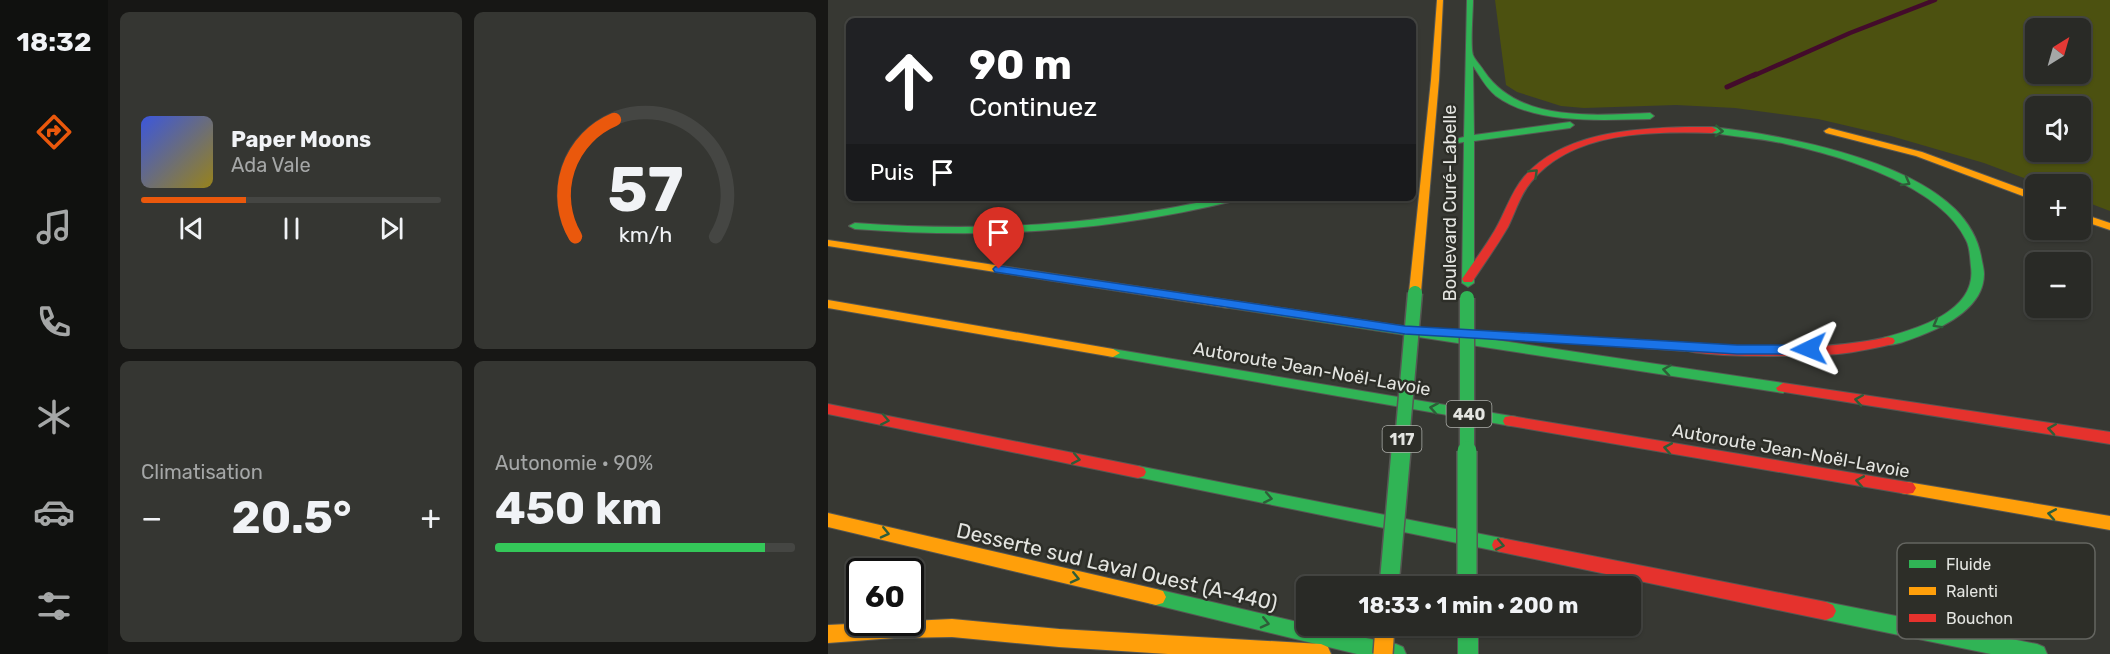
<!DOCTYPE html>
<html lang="fr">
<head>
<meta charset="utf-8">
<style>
  body { margin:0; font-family:Rubik,sans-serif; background:#353632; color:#f1f3f6; height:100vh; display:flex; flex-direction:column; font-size:22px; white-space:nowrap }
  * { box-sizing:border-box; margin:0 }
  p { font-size:20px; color:#a5a7a7 }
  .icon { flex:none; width:33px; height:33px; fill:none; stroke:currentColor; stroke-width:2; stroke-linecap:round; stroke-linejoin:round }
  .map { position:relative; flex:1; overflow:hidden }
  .drawer { display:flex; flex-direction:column; gap:12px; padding:12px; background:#171715; width:720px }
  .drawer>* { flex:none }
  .top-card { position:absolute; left:18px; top:18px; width:570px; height:183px; border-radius:9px; box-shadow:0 2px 4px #0004,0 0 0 2px #454643; background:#202124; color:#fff; overflow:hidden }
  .needle { width:39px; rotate:37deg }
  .controls { position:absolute; left:1197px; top:18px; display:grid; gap:12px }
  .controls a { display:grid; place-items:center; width:66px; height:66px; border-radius:9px; background:#292a26; box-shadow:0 2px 4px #0004,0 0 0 2px #454643; font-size:30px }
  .speed { position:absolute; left:18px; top:558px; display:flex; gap:12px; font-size:30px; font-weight:700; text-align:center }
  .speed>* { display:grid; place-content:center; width:78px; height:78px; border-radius:50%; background:#292a26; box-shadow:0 2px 4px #0004,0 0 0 2px #454643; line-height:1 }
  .speed .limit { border:3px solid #111; border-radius:9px; background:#fff; color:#111 }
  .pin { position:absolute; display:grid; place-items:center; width:51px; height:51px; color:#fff; margin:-62px -26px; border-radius:50% 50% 50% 0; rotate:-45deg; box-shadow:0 0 6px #0007 }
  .pin .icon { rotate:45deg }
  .me { position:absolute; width:66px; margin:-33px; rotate:268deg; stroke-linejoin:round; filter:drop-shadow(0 0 4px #0008) }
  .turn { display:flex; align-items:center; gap:21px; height:126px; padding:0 24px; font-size:27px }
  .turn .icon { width:78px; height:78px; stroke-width:2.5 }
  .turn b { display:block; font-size:42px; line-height:51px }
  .then { display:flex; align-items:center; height:57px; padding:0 24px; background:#0003; gap:12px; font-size:22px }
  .big { font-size:45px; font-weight:700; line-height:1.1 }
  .drawer .widget { flex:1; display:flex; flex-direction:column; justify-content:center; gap:9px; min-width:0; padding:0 21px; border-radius:9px; background:#353632 }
  .drawer .dial { align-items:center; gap:0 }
  .dial svg { height:156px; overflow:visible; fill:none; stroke:#454643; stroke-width:7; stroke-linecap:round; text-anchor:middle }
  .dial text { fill:#f1f3f6; stroke:none }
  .song { display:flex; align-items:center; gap:18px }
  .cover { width:72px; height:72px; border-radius:9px; background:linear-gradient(135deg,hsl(230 70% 55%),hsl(50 70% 35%)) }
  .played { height:6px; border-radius:3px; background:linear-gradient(90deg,#ea580c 35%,#454643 35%) }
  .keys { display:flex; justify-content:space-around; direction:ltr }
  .heat { display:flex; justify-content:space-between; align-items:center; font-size:33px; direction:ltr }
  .charge { height:9px; border-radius:4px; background:linear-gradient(90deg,#34c759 90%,#454643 0) }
  .drawer .tiles { flex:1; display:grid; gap:12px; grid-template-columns:repeat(2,1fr) }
  .trip { position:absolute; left:468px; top:576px; width:345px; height:60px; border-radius:9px; background:#292a26; box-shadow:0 2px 4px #0004,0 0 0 2px #454643; font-weight:700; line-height:60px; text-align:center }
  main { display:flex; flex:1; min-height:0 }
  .menu { display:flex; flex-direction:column; width:108px; justify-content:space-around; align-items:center; background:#10110f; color:#a5a7a7 }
  .menu .icon { width:42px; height:42px }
  .menu .current { color:#ea580c }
  .menu b { font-size:27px; color:#f1f3f6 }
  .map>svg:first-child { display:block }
  .green { fill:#4c5110; fill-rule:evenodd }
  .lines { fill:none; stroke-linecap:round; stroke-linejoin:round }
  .stream-far1 { stroke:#430b2b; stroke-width:4.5 }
  .stream { stroke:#430b2b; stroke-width:5 }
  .fast-casing { stroke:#565753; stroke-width:2 }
  .slow-casing { stroke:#565753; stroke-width:2 }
  .jam-casing { stroke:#565753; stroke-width:2 }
  .fast { fill:#30b455; fill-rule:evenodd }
  .slow { fill:#ff9f0a; fill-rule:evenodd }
  .jam { fill:#e5322d; fill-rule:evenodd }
  .fast-bridge-far2-casing { stroke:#565753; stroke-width:14; stroke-linecap:butt }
  .fast-bridge-far1-casing { stroke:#565753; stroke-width:17; stroke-linecap:butt }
  .fast-bridge-casing { stroke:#565753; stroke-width:22; stroke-linecap:butt }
  .slow-bridge-casing { stroke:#565753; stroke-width:22; stroke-linecap:butt }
  .fast-bridge-far2 { stroke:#30b455; stroke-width:11 }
  .fast-bridge-far1 { stroke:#30b455; stroke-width:14 }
  .fast-bridge { stroke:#30b455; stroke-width:19 }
  .slow-bridge { stroke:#ff9f0a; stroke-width:19 }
  .oneway { stroke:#2e5d38 }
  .route { fill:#1a73e8; stroke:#114b97; stroke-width:1.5 }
  .labels { text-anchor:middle; stroke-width:5; stroke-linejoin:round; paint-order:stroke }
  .shield { fill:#2d2e28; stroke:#adaeaa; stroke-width:1.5 }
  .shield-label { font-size:16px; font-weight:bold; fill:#e4e5e1 }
  .street-label { font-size:18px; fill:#e4e5e1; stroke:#2d2e28 }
  .near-street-label { font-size:21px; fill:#e4e5e1; stroke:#2d2e28 }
  .key { fill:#2d2e28; stroke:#646560; stroke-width:1.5 }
  .key-label { font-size:16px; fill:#e4e5e1 }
</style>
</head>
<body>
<main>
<nav class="menu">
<b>18:32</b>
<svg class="icon current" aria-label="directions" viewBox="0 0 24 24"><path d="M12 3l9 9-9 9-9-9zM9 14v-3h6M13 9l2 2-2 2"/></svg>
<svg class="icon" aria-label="music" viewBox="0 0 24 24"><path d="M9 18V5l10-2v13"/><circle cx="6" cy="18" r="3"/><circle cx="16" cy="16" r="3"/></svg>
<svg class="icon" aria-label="phone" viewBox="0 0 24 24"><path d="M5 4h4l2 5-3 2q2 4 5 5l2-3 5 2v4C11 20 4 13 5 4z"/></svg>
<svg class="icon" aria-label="climate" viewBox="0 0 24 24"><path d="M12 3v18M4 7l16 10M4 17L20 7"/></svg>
<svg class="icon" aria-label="car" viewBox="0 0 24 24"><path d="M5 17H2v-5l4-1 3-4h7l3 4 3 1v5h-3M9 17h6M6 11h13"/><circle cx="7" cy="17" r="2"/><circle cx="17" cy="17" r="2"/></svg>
<svg class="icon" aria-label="filters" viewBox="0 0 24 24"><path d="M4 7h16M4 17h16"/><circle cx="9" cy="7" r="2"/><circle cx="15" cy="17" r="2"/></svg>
</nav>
<section class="drawer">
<div class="tiles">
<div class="widget">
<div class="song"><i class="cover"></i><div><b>Paper Moons</b><p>Ada Vale</p></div></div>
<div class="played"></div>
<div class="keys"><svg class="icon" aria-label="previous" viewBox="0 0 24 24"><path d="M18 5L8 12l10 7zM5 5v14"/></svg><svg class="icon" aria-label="pause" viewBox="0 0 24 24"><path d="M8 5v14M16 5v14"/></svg><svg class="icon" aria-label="next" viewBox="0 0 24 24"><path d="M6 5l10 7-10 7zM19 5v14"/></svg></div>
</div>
<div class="widget dial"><svg viewBox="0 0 100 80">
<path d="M14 69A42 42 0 1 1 86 69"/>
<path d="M14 69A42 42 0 0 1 34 9" stroke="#ea580c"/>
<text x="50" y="56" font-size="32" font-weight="700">57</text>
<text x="50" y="72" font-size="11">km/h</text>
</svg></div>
<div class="widget"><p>Climatisation</p>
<div class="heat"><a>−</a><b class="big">20.5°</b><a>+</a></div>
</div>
<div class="widget"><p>Autonomie · 90%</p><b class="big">450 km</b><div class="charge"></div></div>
</div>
</section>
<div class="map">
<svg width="1282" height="654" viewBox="0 0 1282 654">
  <rect width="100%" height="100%" fill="#373833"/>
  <path class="green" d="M667,0H1282V211L1253,200L1252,184H1212L1156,163L1063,136L990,119L907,108L848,105L756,108L733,106L689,92L678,85ZM1208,28H1252V74H1208ZM1208,106H1252V152H1208Z"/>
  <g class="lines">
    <path class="stream-far1" d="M925,76L1022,33L1107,0"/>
    <path class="stream" d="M899,87L928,74"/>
    <g class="fast-casing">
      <path id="fast" d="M639,0H645C645,12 642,46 645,55C647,60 653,66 656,71C691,123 766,115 822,113L826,116L822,119C776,120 707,125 668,96C658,88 652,76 645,66L646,135L742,122L746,125L742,128L646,141V283L640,287L634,283L636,142L618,145L613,142L636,137Z
        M884,127C955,135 1075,158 1127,209C1140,222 1150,239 1153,256C1154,262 1156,269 1156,274C1156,306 1120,325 1094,335C1083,339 1067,347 1055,344L1053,341L1055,338C1088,329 1149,312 1143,267C1142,259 1142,247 1138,240C1112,185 1013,156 958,144C932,138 906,137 881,132L879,130Z
        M392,198H411L410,200C279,232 161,239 27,229L21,226L27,223C154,232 267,226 392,198Z
        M400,300L955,383L962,388L955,393L395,307L394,304Z
        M285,349L683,416L689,417L691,421L689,425L683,426L280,356L278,353Z
        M310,466L673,538L680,540L682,545L680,550L673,552L304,476L302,472L304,468Z
        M328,589L478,624V626L568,644L575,647L578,654H529L328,605L321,603L318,597L321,591Z
        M998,602L1209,644L1216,647L1219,654H1163L998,620L991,617L988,611L991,605Z
        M630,626H650V654H630Z"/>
    </g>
    <g class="slow-casing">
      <path id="slow" d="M609,0H615L611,80L593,292L587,296L581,292L603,80Z
        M1001,128L1094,152L1208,194V201L1088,156L998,133L996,131Z
        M1252,213L1282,223V230L1252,220Z
        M0,240L400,300L406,304L400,308L0,246Z
        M0,300L285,349L292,353L285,357L0,308Z
        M778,338L857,343L864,347L857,351L773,345L771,342Z
        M1079,482L1282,516V530L1073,493L1070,488L1073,483Z
        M0,513L328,589L335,591L338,597L335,603L328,605L0,527Z
        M124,619L231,629L493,644L500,647L503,654H340L231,647L124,637L66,638L0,643V625Z"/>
    </g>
    <g class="jam-casing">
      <path id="jam" d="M862,127H884L889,130L884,133C824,131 744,131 703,182C692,195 687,213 680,227C669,246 656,264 644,282H636L634,279C645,263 657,247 667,230C677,213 683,192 696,177C735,132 806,128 862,127Z
        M1060,337L1065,338L1067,341L1065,344C1047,348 1029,352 1010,354C988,356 861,359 850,347L857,343C925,347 993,352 1060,337Z
        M955,383L1282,432V444L950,391L948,388Z
        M0,404L310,466L316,468L318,472L316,476L310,478L0,414Z
        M683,416L1085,483L1088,488L1085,493L1079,494L677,425L675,421L677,417Z
        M673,538L998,602L1005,605L1008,611L1005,617L998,620L673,552L666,550L664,545L666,540Z"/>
    </g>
    <use href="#fast" class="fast"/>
    <use href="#slow" class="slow"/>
    <use href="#jam" class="jam"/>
    <g class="fast-bridge-far2-casing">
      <path id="fast-bridge-far2" d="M587,295V292"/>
    </g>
    <g class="fast-bridge-far1-casing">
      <path id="fast-bridge-far1" d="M639,298V452
        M573,452L587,293"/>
    </g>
    <g class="fast-bridge-casing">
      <path id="fast-bridge" d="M639,451V586
        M561,586L573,451"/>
    </g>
    <g class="slow-bridge-casing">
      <path id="slow-bridge" d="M555,654L557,626"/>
    </g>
    <use href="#fast-bridge-far2" class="fast-bridge-far2"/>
    <use href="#fast-bridge-far1" class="fast-bridge-far1"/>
    <use href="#fast-bridge" class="fast-bridge"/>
    <use href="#slow-bridge" class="slow-bridge"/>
  </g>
  <defs><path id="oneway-chevron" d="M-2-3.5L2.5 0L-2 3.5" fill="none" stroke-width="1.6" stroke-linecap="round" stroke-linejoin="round" transform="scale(1.5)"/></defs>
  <g class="oneway">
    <use href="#oneway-chevron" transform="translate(891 131) rotate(4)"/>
    <use href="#oneway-chevron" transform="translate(706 173) rotate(-44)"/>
    <use href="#oneway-chevron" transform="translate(1078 182) rotate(29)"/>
    <use href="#oneway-chevron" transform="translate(1109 324) rotate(151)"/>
    <use href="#oneway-chevron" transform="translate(839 370) rotate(-171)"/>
    <use href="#oneway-chevron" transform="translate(1031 400) rotate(-171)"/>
    <use href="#oneway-chevron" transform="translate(606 408) rotate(-170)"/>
    <use href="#oneway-chevron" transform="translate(57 420) rotate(11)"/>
    <use href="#oneway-chevron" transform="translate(1224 429) rotate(-171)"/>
    <use href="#oneway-chevron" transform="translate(840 448) rotate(-170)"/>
    <use href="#oneway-chevron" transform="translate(248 459) rotate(11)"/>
    <use href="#oneway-chevron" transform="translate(1032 481) rotate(-170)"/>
    <use href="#oneway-chevron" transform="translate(440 498) rotate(11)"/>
    <use href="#oneway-chevron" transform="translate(1224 514) rotate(-170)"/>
    <use href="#oneway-chevron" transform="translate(57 533) rotate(13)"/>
    <use href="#oneway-chevron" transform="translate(672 545) rotate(11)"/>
    <use href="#oneway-chevron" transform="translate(247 578) rotate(13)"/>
    <use href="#oneway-chevron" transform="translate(437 623) rotate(13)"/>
  </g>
  <path class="route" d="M171,266L577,326L909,345H981L988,349L981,354H909L577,334L167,272L165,269L167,267Z"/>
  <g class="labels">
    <g class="shield">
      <rect x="618.5" y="401" width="45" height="26" rx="4.5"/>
      <rect x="554.5" y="426" width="39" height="26" rx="4.5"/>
    </g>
    <g class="shield-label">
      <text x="641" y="420">440</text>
      <text x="574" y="445">117</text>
    </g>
    <g class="street-label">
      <text transform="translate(622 203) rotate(-90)" y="6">Boulevard Curé-Labelle</text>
      <text transform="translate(484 369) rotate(10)" y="6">Autoroute Jean-Noël-Lavoie</text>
      <text transform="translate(963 451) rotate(10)" y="6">Autoroute Jean-Noël-Lavoie</text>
    </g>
    <g class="near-street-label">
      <text transform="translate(289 567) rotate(13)" y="7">Desserte sud Laval Ouest (A-440)</text>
    </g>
  </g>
  <rect x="1069" y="543" width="198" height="96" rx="9" class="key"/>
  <rect x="1081" y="560" width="27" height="8" fill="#30b455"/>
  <rect x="1081" y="587" width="27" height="8" fill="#ff9f0a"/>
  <rect x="1081" y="614" width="27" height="8" fill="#e5322d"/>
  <g class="key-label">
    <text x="1118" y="570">Fluide</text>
    <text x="1118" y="597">Ralenti</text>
    <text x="1118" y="624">Bouchon</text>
  </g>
</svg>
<div class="controls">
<a><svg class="needle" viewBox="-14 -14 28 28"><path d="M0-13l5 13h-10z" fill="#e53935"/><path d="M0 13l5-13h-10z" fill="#a5a7a7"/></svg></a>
<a><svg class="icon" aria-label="sound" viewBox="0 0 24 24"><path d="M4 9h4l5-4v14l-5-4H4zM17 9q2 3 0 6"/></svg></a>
<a>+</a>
<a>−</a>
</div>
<div class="speed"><div class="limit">60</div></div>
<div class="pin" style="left:171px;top:269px;background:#d93025"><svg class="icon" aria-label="arrive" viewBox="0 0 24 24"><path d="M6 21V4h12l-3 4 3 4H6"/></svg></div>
<svg class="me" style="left:981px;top:349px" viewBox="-20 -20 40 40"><path d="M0-17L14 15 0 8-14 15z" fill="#1a73e8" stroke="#fff" stroke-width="4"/></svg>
<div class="trip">18:33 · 1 min · 200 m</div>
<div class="top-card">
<div class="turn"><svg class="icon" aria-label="ahead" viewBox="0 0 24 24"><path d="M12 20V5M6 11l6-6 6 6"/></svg><div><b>90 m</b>Continuez</div></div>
<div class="then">Puis<svg class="icon" aria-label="arrive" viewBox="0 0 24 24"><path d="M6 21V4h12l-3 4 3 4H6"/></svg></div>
</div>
</div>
</main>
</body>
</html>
